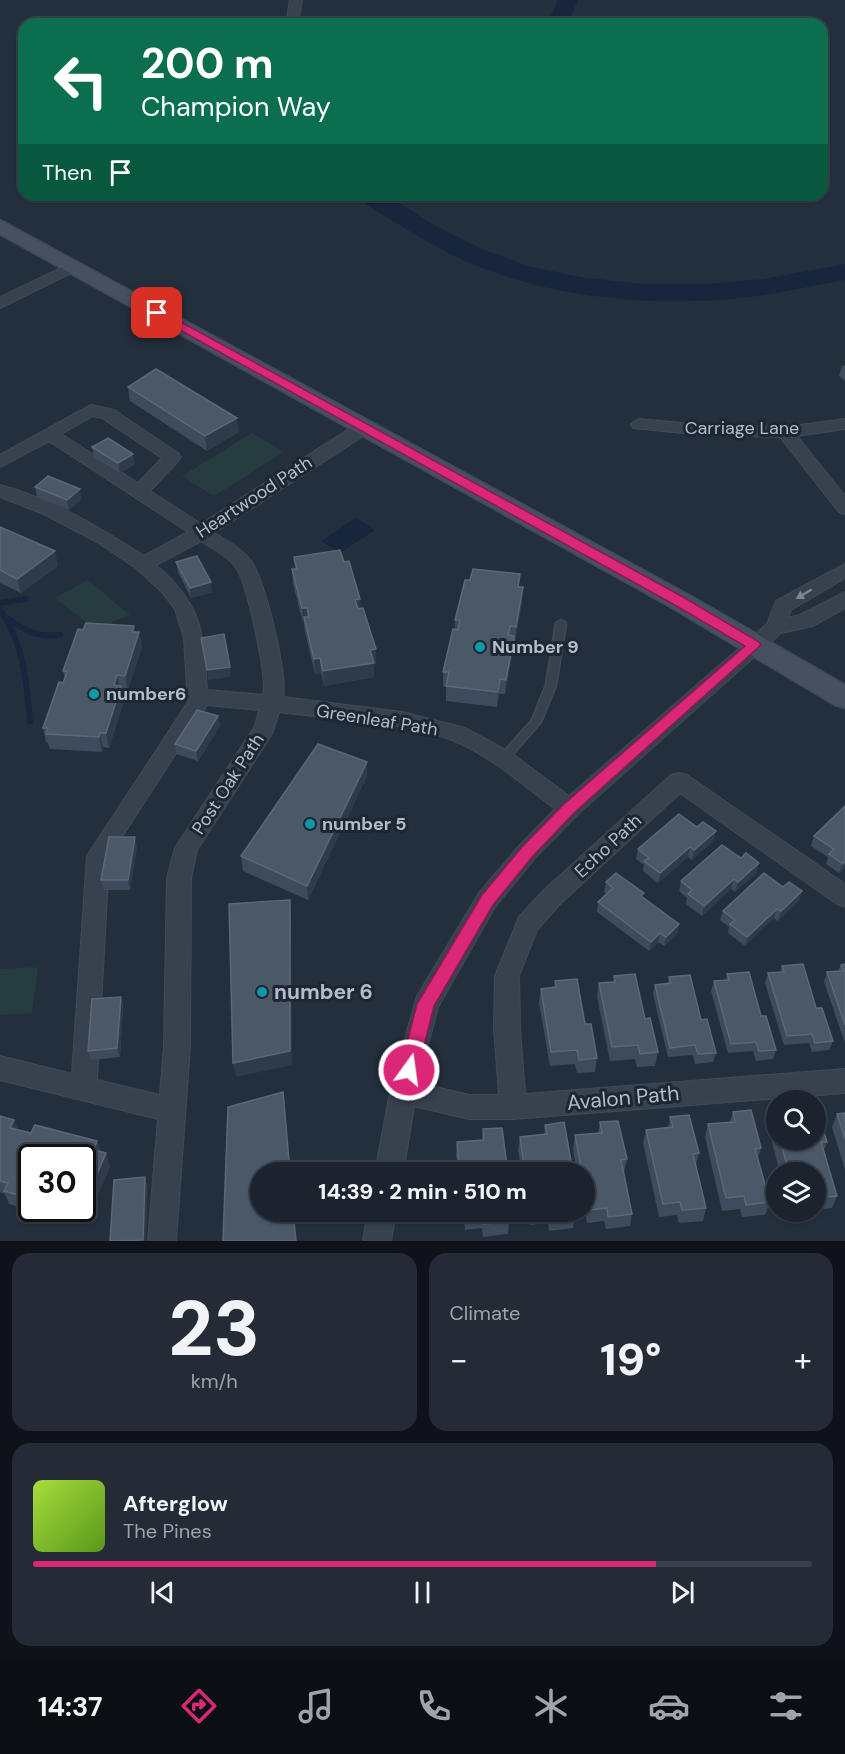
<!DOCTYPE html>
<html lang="en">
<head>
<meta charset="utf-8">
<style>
  body { margin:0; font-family:"DM Sans",sans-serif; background:#242b36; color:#f1f3f6; height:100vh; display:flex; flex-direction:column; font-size:22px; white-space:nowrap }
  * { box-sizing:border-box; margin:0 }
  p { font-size:20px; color:#a0a4aa }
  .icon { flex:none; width:33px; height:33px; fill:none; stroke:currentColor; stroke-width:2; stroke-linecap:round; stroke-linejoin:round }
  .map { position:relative; height:1241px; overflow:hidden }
  .details { display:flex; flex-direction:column; gap:12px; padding:12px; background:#0f1319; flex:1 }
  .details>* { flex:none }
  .hud { position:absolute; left:18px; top:18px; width:810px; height:183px; border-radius:18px; box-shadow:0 2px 4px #0004,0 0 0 2px #39404a; background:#0b6e4f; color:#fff; overflow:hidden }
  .buttons { position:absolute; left:766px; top:1090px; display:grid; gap:12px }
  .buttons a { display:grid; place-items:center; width:60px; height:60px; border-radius:50%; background:#1b232e; box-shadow:0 2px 4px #0004,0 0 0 2px #39404a; font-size:30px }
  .speed { position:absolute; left:18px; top:1144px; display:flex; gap:12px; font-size:30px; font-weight:700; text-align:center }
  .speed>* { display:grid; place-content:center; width:78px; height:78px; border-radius:50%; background:#1b232e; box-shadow:0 2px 4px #0004,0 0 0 2px #39404a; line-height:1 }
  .speed .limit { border:3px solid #111; border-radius:9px; background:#fff; color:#111 }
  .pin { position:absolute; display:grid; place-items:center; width:51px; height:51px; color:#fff; margin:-26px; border-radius:12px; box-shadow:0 3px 9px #0006 }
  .me { position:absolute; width:66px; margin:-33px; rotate:14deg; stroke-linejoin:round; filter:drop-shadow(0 0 4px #0008) }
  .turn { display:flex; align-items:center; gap:21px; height:126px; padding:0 24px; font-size:27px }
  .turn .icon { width:78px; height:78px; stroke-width:2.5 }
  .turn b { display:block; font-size:42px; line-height:51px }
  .then { display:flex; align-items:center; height:57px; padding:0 24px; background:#0003; gap:12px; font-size:22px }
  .big { font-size:45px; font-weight:800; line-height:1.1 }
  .details .widget { flex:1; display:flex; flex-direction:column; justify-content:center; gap:9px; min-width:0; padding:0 21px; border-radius:18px; background:#242b36 }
  .details .dial { align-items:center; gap:0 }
  .dial b { font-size:78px; line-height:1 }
  .song { display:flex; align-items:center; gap:18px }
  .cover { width:72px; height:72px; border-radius:9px; background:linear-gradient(135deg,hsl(80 70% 55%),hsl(90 70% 35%)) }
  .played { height:6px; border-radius:3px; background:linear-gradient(90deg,#db2777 80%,#39404a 80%) }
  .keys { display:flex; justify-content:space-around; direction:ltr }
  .heat { display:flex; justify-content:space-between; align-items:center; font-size:33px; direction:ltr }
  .details .tiles { flex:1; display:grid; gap:12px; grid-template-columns:1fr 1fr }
  .widget:last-child { grid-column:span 2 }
  .trip { position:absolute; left:250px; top:1162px; width:345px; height:60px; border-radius:30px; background:#1b232e; box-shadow:0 2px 4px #0004,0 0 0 2px #39404a; font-weight:800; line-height:60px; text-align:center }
  .tab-bar { display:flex; height:96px; justify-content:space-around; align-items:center; background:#0b0e12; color:#a0a4aa }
  .tab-bar .icon { width:42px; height:42px }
  .tab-bar .on { color:#db2777 }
  .tab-bar b { font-size:27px; color:#f1f3f6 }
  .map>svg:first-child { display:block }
  .green { fill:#263c3f }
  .water { fill:#17263c }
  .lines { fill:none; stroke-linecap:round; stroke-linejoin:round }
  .stream { stroke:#17263c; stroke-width:6 }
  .river { fill:#17263c; fill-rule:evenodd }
  .lane-casing { stroke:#414a57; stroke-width:3 }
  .street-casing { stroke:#414a57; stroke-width:2 }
  .secondary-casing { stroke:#414a57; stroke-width:3 }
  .lane { fill:#38414e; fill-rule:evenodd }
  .street { fill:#38414e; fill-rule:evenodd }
  .secondary { fill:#465061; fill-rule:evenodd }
  .wall { fill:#3f4b5c; fill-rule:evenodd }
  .shaded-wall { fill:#2f3b4b }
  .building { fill:#4b5868; stroke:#5c6777; stroke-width:1.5 }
  .oneway { fill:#7c8592 }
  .route { fill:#db2777; stroke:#8e194d; stroke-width:1.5 }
  .culture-dot { fill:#0f9aa8; stroke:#1d2633; stroke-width:2 }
  .labels { text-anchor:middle; stroke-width:6; stroke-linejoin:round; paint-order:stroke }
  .street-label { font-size:18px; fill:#b4bcc9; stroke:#1d2633 }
  .poi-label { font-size:18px; font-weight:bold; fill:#b4bcc9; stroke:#1d2633; text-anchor:start }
  .near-poi-label { font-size:21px; font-weight:bold; fill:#b4bcc9; stroke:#1d2633; text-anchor:start }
  .near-street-label { font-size:21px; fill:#b4bcc9; stroke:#1d2633 }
</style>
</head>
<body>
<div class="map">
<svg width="845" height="1241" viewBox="0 0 845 1241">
  <rect width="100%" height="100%" fill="#242f3e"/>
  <path class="green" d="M252,433L284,452L214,496L182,476Z
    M88,580L130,615L95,629L55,598Z
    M38,967L32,1013L0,1015V969Z"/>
  <path class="water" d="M356,518L375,530L340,553L321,541Z"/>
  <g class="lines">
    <path class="stream" d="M0,603L25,599
      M0,610C24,643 26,681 30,721
      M8,618C24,631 39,638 60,635"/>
    <path class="river" d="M558,0H578L567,24H547Z
      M357,195H386L436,226L482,249L528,266L580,277L643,284H706L764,279L845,264V280C814,285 782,293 750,297C655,308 551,299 463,260C427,243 394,222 360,200Z"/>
    <g class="lane-casing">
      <path id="lane" d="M561,620L566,623L556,685L541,722L506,762H500L498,759L500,756L532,720L546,685L556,623Z"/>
    </g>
    <g class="street-casing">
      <path id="street" d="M290,0H302L298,24H286Z
        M74,262L79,263L81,266L79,269L0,308V297Z
        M91,405L114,410L178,453L181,457L178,461L150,491L201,524L357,424H369L371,428L369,432L214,533C228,541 242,549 251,561C265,579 288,676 283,697L402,712L465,728L511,753L569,796L767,624L776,601L845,564V578L791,610L788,618L800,615L845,592V608L813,626L781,633L578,814L535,858L495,907L438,1007L418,1083L469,1095H499L494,1028L495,976L519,917L543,891L671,775L679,773L687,775L845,884V907L837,904L680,793L559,905L537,930L519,976L520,1028L525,1094L845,1069V1093L513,1119H469L414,1106L403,1173H375L390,1092L417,996L479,893L519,846L555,809C523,785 490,755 452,740C403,721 332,719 279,712L272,734L197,850L191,878L190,1046L176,1241H148L158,1119L0,1080V1056L72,1074L87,856L188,702L184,638L175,609L162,592L136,568L97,542L46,515L0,497V485C52,499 99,527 144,556L188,532L49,441L0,467V455ZM93,416L102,418L162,458L138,483L61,434ZM201,541C213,549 229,556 237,569C247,586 268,677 263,695L207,690C203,631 203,606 156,565ZM207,705L259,710L255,726L175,848L167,878L164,1046L160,1095L97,1080L109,857Z
        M639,419L703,425L785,427L845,419V429L797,436L845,496V514L839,512L780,437L703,435L633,428L631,424Z
        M368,1212H396L391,1241H363Z"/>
    </g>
    <g class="secondary-casing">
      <path id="secondary" d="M0,220L687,594L845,685V708L835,705L669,606L0,234Z"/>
    </g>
    <use href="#lane" class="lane"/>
    <use href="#street" class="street"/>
    <use href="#secondary" class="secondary"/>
  </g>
  <path class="wall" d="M845,365V381L839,376L842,366Z
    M128,387L239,432L207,451L130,401Z
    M92,447L135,464L120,473L94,457Z
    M35,487L82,499L69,510L37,497Z
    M0,527L58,566L21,593L0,583Z
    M294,557L344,562L361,608L376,664H374V677L324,686L321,673L315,674L305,632L304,623H303L293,584L292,569H295Z
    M176,562L212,592L191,598L178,572Z
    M519,587L522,602L515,642L514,641L513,651L505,694H499L497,707L446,701V687L443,686V672L455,629V620Z
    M134,626L135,632H139L142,647L128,690H122L124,701L109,748L103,747L102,752L50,749L48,743L46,742L43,728L63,683L65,678L63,671L83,630Z
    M218,716L220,726L198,761L176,754L175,744Z
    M367,776L308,900L243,871L241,856Z
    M845,806V868L839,873L826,864L828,857L811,846L814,836Z
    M697,827L716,831L713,841L692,860L688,857L658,883L643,871L644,865L636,859L638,849Z
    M137,847L130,890H104L101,880Z
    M757,873L735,892L731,889L702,916L686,904L687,898L679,891L681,881Z
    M606,882L643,898L679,924L677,934L664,946L658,942L649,951L597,912L598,902L607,894L604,892Z
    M783,887L802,891L799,901L778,921L774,918L745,946L728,933L729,927L720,920L723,911Z
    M845,964V1043L824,982L827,972L838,971L841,965Z
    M782,966L816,1008L833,1041L829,1050L812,1052L809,1043L784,1045L765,983L768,973L780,972Z
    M727,974L761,1016L776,1050L773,1059L756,1061L753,1051L728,1053L711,991L714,981L726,980Z
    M614,976L645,1019L658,1052L655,1066L637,1067L635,1059L610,1061L597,997L599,983L613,982Z
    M669,977L701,1020L716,1053L713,1062L695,1064L693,1055L668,1057L653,994L655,985L668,983Z
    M555,981L585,1024L597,1058L595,1072L577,1073L575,1064L550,1066L539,1003L541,989L555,987Z
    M121,997L123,1006L120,1057L91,1060L88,1051Z
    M733,1112L761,1148L758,1158L770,1202L765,1215L742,1217L740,1209L722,1211L705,1137L708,1124L730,1122Z
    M845,1113V1170L832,1127L837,1114Z
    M0,1116L19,1130L31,1133L97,1141L101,1152L106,1153L110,1167L88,1217L76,1213L72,1222L9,1204L5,1194L0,1192ZM32,1158H82V1209H32Z
    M670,1117L699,1153L696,1164L706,1208L703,1221L679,1223L677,1215L659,1217L643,1143L646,1130L668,1128Z
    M774,1118H777V1140H816L827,1142L824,1150L837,1196L832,1208L816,1210V1173H780L769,1131Z
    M600,1122L627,1159L624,1172L632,1214L630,1226L606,1229L604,1221L587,1223L585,1212V1173H577L573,1149L575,1135L598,1133Z
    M545,1125L571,1161L569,1173H522L518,1150L520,1137L544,1135Z
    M483,1129L507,1166V1173H458L456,1155L457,1142L482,1140Z
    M463,1212H507L509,1222L508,1234L483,1237L482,1228L465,1230Z
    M528,1212H575V1216L573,1228L549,1231L548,1223L530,1225Z"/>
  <path class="shaded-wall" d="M237,418L239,432L207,451L205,436Z
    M133,454L135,464L120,473L118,463Z
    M80,489L82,499L69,510L67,500Z
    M55,551L58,566L21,593L17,579Z
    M211,582L212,592L191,598L190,588Z
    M523,587L522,602L515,642L516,627Z
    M360,599L361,614L356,615L355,600Z
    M302,608H307L308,622L304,617V623H303Z
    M134,626L137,639L139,632L142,647L128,690L125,676Z
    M514,636L513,651L505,694L506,680Z
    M376,649V664H374V677L324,686L323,671L370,650Z
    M320,658L321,673L315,674L314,659Z
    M230,667L231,677L208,680L207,670Z
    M117,675L120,689L121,686L124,701L109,748L106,733L114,685Z
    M500,679L499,694L497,707L498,692Z
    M218,716L220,726L198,761L196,751Z
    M100,733L103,747L102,752L99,737Z
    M367,762V776L308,900L307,886Z
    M716,831L713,841L692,860L694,850Z
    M135,837L137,847L130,890L128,880Z
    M690,847L688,857L658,883L660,873Z
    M845,861V868L839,873L843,864Z
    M759,863L757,873L735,892L738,882Z
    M734,879L731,889L702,916L704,906Z
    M802,891L799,901L778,921L781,911Z
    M290,900L291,914L292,1065L236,1077L233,1063Z
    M777,909L774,918L745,946L747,937Z
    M679,924L677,934L664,946L666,937Z
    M660,933L658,942L649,951L651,942Z
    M121,997L123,1006L120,1057L117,1048Z
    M283,1092L285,1106L291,1173H290Z
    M14,1120L20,1133L10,1128Z
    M97,1141L102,1154L94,1150Z
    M106,1153L110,1167L88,1217L84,1204Z
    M145,1177L148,1186L146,1241H143Z
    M67,1209H74L76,1213L72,1222Z"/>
  <path class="building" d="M156,369L237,418L205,436L128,387Z
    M108,438L133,454L118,463L92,447Z
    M48,476L80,489L67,500L35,487Z
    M0,527L55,551L17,579L0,570Z
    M340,550L344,562L349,561L360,599L355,600L358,609L363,608L376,649L370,650L374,663L323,671L320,658L314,659L304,617H309L307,608H302L292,569H297L294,557Z
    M197,556L211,582L190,588L176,562Z
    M473,569L520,574L518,587H523L516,627L510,626L508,635L514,636L506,680L500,679L498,692L446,686L449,672H443L453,629L458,630L460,620H455L465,580H470Z
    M86,623L134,626L132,632H139L125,676L117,675L114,685L121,686L106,733H100L99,737L46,734L48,728H43L59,682L63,683L67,672L63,671L78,629L83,630Z
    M224,634L230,667L207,670L201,638Z
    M197,710L218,716L196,751L175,744Z
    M318,744L367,762L307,886L241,856Z
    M845,806V861L843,864L829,854L834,849L814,836Z
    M679,814L697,827L703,822L716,831L694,850L690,847L660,873L644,861L649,858L638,849Z
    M109,837H135L128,880H101Z
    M722,845L741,858L746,853L759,863L738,882L734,879L704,906L688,894L692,890L681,881Z
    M616,873L644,893L641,896L679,924L666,937L660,933L651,942L598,902L613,888L606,882Z
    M764,873L783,887L789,882L802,891L781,911L777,909L747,937L730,924L735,920L723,911Z
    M290,900V1051L233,1063L229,904Z
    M803,964L816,1008H822L833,1041L815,1043L812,1034L787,1036L768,973L784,972L782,966Z
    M845,964V1025L827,972L843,971L841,965Z
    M749,972L761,1016H766L776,1050L759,1051L756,1042L731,1044L714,981L729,980L727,974Z
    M635,974L645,1019L650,1018L658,1052L640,1054L638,1045L612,1047L599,983L615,982L614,976Z
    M690,975L701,1020L707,1019L716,1053L698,1054L695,1045L670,1048L655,985L671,983L669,977Z
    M577,979L585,1024H591L597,1058L579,1060L577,1050L551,1052L541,989L556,987L555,981Z
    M121,997L117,1048L88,1051L92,999Z
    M283,1092L290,1173H261V1212H293L296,1241H223L228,1107Z
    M816,1106L827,1142H821L837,1196L816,1198V1173H789L780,1140H816Z
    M751,1110L761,1148L755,1149L770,1202L746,1205L744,1196L726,1198L708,1124L735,1122L733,1112Z
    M845,1113V1139L837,1114Z
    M689,1115L699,1153L693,1154L706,1208L682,1210L680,1202L663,1204L646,1130L673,1127L670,1117Z
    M0,1116L14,1120L10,1128L31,1133L35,1125L97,1141L94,1150L106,1153L84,1204H82V1158H32V1199L4,1191L8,1183L0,1181Z
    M774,1118H777V1130Z
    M618,1121L627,1159L621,1160L632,1214L608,1217L607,1208L589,1210L585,1189V1173H582L575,1135L602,1133L600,1122Z
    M564,1122L571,1161H565L567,1173H525L520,1137L547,1134L545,1125Z
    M502,1128L507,1166L501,1167L502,1173H460L457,1142L484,1140L483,1129Z
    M145,1177L143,1240L110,1241L114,1180Z
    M465,1212H507L509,1222L484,1224L483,1216L465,1217Z
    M550,1212H575V1216L551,1219Z"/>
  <defs><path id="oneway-solid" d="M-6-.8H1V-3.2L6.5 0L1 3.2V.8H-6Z" transform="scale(1.5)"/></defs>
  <use class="oneway" href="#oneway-solid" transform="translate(804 594) rotate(150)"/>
  <path class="route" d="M157,309L683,597L759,642L761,645L575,812L533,856L493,905L434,1006L418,1070L415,1075L409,1078L403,1075L400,1070L417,1004L482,895L522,847L564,804L745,646L673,604L153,315V310Z"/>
  <g class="culture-dot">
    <circle cx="480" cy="647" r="6"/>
    <circle cx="94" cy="694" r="6"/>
    <circle cx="310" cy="824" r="6"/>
    <circle cx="262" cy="992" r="6"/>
  </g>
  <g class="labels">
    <g class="street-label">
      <text x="742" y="434">Carriage Lane</text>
      <text transform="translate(254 497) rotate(-33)" y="6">Heartwood Path</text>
      <text transform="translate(377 720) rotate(9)" y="6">Greenleaf Path</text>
      <text transform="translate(228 784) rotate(-57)" y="6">Post Oak Path</text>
      <text transform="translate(608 846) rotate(-43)" y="6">Echo Path</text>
    </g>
    <g class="poi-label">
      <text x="492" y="653">Number 9</text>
      <text x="106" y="700">number6</text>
      <text x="322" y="830">number 5</text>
    </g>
    <g class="near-poi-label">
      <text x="274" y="999">number 6</text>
    </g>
    <g class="near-street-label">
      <text transform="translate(623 1098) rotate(-5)" y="7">Avalon Path</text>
    </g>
  </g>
</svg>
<div class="buttons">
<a><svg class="icon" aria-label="search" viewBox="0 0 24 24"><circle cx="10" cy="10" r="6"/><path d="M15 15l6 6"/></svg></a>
<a><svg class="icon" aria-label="layers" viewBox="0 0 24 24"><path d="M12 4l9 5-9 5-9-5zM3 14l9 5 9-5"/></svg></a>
</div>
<div class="speed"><div class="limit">30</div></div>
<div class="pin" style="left:157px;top:313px;background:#d93025"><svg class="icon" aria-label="arrive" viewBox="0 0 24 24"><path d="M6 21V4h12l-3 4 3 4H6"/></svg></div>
<svg class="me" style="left:409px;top:1070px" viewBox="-20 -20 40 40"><circle r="17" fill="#db2777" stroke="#fff" stroke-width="3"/><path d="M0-11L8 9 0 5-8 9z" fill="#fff"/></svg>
<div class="trip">14:39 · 2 min · 510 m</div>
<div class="hud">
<div class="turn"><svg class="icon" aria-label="left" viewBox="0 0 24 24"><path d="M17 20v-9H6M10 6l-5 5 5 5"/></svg><div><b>200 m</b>Champion Way</div></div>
<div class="then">Then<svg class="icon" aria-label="arrive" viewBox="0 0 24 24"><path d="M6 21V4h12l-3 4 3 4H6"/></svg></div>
</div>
</div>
<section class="details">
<div class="tiles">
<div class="widget dial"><b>23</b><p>km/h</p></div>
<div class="widget"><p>Climate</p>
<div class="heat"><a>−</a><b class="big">19°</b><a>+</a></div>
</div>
<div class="widget">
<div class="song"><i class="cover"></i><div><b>Afterglow</b><p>The Pines</p></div></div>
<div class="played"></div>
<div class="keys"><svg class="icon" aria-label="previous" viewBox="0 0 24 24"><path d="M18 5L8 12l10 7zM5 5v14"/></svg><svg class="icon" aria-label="pause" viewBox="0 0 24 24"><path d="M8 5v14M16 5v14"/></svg><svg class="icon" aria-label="next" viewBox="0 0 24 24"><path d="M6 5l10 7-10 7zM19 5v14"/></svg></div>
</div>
</div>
</section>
<nav class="tab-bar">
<b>14:37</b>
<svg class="icon on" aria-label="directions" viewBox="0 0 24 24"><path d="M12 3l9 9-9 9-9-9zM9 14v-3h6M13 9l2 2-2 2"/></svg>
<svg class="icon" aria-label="music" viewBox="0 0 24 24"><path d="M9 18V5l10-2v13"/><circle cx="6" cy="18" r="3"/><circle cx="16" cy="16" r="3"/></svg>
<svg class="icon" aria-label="phone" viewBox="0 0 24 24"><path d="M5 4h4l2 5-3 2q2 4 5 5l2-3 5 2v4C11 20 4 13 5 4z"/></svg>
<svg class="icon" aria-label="climate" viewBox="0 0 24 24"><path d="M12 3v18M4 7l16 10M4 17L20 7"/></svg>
<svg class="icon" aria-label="car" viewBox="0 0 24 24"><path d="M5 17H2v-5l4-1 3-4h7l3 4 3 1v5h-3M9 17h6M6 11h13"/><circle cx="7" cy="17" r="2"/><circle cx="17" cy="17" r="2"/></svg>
<svg class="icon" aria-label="filters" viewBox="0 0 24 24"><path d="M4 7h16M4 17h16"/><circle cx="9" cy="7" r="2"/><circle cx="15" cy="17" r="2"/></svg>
</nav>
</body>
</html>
